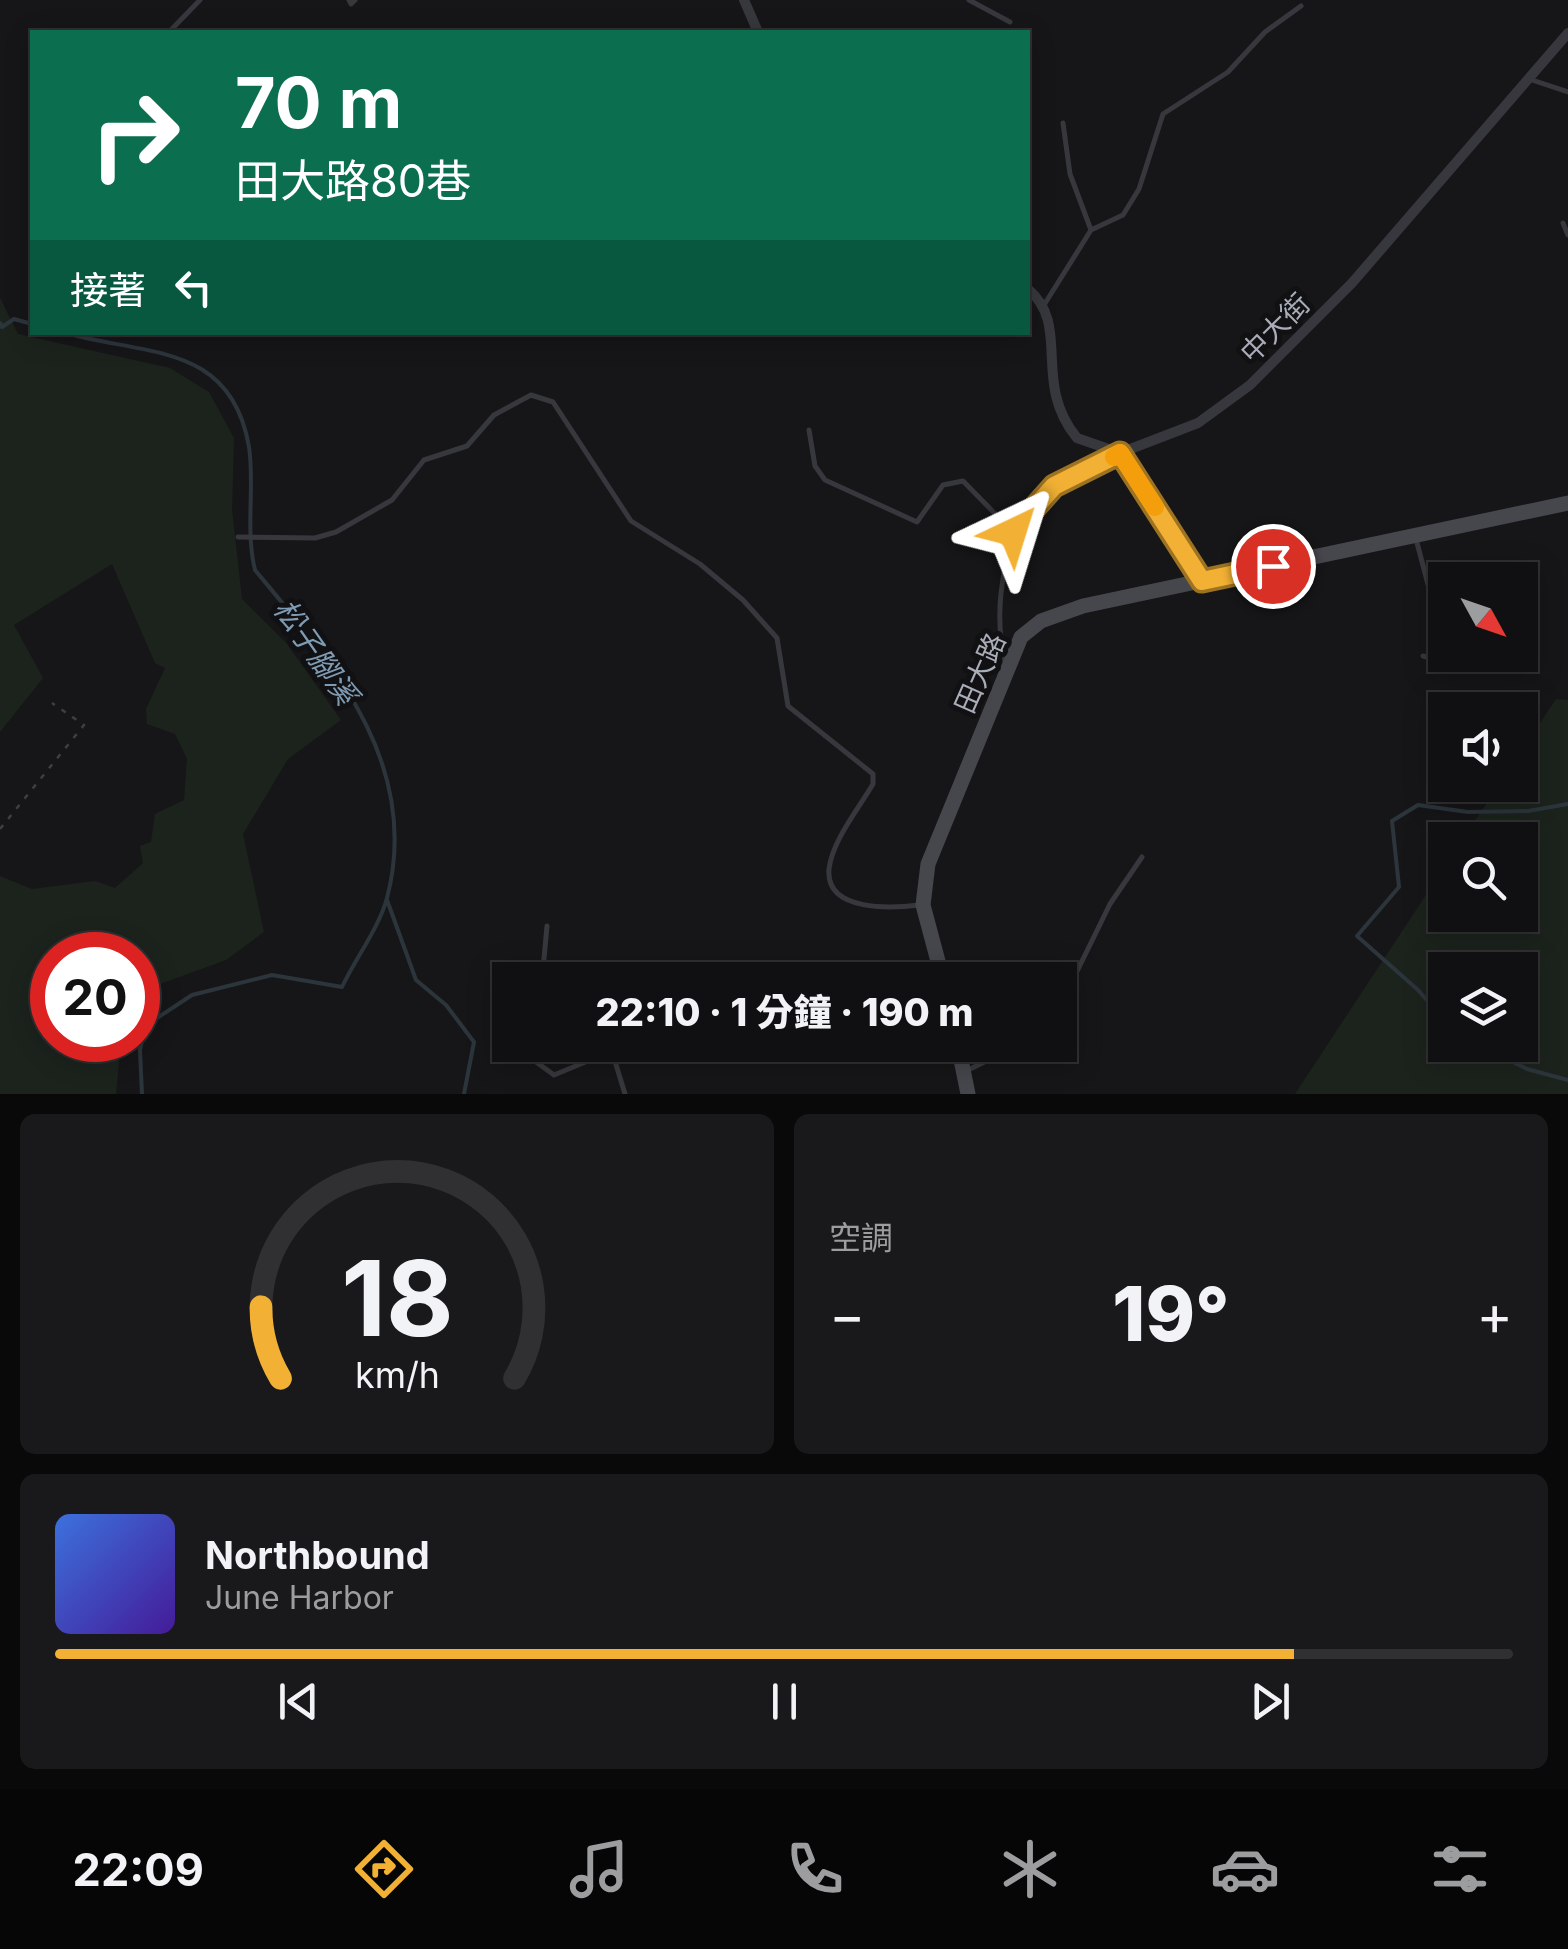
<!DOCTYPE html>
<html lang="zh-TW">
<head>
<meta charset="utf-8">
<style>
  body { margin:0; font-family:Inter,"Noto Sans TC",sans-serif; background:#19191b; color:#f1f3f6; height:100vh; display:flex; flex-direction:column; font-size:38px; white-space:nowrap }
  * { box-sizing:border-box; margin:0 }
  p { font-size:32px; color:#9c9d9f }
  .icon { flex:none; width:55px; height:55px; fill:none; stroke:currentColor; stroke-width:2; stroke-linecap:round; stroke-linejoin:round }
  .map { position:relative; height:1094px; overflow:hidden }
  .details { display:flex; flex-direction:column; gap:20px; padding:20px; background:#09090a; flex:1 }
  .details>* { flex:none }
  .banner { position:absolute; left:30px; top:30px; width:1000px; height:305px; border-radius:0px; box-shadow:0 5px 25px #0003,0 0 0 2px #303032; background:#0b6e4f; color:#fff; overflow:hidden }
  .needle { width:65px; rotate:130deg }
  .buttons { position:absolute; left:1428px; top:562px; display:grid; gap:20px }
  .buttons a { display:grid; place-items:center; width:110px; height:110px; border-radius:0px; background:#101012; box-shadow:0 5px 25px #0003,0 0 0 2px #303032; font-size:50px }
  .speed { position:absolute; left:30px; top:932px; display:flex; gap:20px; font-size:50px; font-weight:700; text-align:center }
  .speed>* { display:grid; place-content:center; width:130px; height:130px; border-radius:50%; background:#101012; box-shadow:0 5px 25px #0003,0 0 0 2px #303032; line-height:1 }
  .speed .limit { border:15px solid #d22; background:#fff; color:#111 }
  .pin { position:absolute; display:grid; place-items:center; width:85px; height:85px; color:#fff; margin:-42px; border:5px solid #fff; border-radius:50%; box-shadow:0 2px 10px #0007 }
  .me { position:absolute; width:110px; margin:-55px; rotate:41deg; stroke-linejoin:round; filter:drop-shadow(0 0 8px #0008) }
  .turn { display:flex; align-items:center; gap:35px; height:210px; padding:0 40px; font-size:45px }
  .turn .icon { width:130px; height:130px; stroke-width:2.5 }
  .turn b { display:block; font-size:70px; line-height:85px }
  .then { display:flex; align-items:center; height:95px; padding:0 40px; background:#0003; gap:20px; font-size:38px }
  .big { font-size:75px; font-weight:800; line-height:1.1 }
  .details .widget { flex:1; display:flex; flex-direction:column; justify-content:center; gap:15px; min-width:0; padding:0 35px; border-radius:15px; background:#19191b }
  .details .dial { align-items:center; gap:0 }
  .dial svg { height:260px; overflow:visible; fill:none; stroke:#303032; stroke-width:7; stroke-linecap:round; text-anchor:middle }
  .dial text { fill:#f1f3f6; stroke:none }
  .song { display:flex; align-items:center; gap:30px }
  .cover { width:120px; height:120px; border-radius:15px; background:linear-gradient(135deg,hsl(220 70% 55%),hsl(260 70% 35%)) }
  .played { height:10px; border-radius:5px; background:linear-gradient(90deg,#f2b134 85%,#303032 85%) }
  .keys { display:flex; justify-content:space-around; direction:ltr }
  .heat { display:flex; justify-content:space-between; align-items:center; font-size:55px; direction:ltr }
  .details .tiles { flex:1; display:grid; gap:20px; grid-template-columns:1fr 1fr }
  .widget:last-child { grid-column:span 2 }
  .trip { position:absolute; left:492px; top:962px; width:585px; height:100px; border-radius:0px; background:#101012; box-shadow:0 5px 25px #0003,0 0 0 2px #303032; font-weight:800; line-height:100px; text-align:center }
  .tab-bar { display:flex; height:160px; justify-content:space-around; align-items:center; background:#060607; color:#9c9d9f }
  .tab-bar .icon { width:70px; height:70px }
  .tab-bar .active { color:#f2b134 }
  .tab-bar b { font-size:45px; color:#f1f3f6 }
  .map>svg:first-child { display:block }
  .green { fill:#1c231d; fill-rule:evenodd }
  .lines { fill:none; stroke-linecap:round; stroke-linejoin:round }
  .stream { stroke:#2c353c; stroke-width:4 }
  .path { stroke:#3d3f44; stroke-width:2.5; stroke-dasharray:5 8; stroke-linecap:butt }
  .lane { stroke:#37383d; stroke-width:5 }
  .street { stroke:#37383d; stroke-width:10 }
  .secondary { stroke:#45474d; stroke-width:15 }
  .route-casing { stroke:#9d7322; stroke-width:25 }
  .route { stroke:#f2b134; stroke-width:18 }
  .slow { stroke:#f59e0b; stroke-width:18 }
  .labels { text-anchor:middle; stroke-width:10; stroke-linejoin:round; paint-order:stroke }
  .street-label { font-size:28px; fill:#a8adb8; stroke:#111113 }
  .water-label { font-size:30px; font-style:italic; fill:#7f9bb3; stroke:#111113 }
</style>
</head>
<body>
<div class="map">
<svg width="1568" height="1094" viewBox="0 0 1568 1094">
  <rect width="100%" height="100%" fill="#161618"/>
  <path class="green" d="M0,298L18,334L170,368L209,392L234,438L232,509L242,599L287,644L341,720L288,759L243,834L264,932L226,960L160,984L138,1016V955H52V1040H121L116,1094H0V876L32,889L95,881L115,888L143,863L140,846L151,842L155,814L184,800L187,759L175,734L147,724L146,709L165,668L155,663L112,564L14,625L43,678L0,732Z
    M1556,699L1568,700V1094H1295L1445,866V915H1520V840H1462L1499,785H1520V753ZM1445,970H1520V1045H1445Z"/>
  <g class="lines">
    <path class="stream" d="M0,323L2,327L14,319L32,324
      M62,332C143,356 231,341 249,447C255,487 245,529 255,570C333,664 422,765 387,898C379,928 355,959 342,987L272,975L192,995L145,1026L140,1050L142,1094
      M387,900L416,980L446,1005L474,1042L464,1094
      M1445,1021L1418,990L1357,936L1399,887L1392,821L1418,805L1468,812L1528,811L1568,804
      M1479,1045L1527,1069L1568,1080"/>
    <path class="path" d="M0,829L84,725L52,703"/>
    <path class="lane" d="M349,0L351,4L355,0
      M969,0L1010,22
      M169,32L200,0
      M1529,79L1568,92
      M1563,223L1568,235
      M1091,230L1123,215L1139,189L1163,114L1228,72L1265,32L1301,6
      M1044,305L1091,230L1070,174L1063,123
      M809,430L815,466L825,480L917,522L943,485L963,481L1013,532C1002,577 994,615 1005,661
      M1014,531L1054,486L1120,453L1200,579
      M238,537L315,538L336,532L392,500L424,460L467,446L494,415L531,395L553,402L631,521L700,564L743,600L777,638L788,706L873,774V784C859,808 832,841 829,869C825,913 894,908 920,905
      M1416,539L1434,607L1445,613
      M1423,656L1464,666L1477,655
      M542,980L547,926
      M1060,1006L1110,904L1142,857
      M513,1045L554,1075L612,1051
      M610,1045L625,1094
      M966,1071L1019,1045"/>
    <path class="street" d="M744,0L758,32
      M1028,289C1072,326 1031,382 1077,438L1120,453L1198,423L1250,385L1352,283L1568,33"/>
    <path class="secondary" d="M943,980L923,905L928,864L1021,637L1041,621L1083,606L1568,503
      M958,1045L968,1094"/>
  </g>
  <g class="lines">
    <g class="route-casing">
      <path id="route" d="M1013,532L1054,486L1120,453L1202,581L1273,566"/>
    </g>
    <use href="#route" class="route"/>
    <path class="slow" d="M1114,457L1120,453L1155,507"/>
  </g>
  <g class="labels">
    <g class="street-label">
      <text transform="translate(1275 328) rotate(-45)" y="10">中大街</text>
      <text transform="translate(980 673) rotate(-66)" y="10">田大路</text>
    </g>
    <g class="water-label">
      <text transform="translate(315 652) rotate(55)" y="10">松子腳溪</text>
    </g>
  </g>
</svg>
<div class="buttons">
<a><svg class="needle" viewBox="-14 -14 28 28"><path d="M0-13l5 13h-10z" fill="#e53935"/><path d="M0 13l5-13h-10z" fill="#9c9d9f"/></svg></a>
<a><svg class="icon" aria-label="sound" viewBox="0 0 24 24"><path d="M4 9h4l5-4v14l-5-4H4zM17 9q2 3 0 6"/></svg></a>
<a><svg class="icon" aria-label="search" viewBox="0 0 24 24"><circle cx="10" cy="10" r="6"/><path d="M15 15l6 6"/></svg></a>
<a><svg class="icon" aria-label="layers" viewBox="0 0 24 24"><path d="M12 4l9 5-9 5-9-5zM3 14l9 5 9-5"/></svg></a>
</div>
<div class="speed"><div class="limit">20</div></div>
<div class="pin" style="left:1273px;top:566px;background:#d93025"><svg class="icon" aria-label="arrive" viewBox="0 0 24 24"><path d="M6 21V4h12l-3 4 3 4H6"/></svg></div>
<svg class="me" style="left:1013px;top:532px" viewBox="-20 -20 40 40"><path d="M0-17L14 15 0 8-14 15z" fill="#f2b134" stroke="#fff" stroke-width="4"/></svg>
<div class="trip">22:10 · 1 分鐘 · 190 m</div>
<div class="banner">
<div class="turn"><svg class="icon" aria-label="right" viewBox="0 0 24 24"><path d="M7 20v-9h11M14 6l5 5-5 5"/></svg><div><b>70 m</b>田大路80巷</div></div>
<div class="then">接著<svg class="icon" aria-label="left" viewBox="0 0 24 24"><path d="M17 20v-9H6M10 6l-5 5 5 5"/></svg></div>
</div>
</div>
<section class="details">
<div class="tiles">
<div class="widget dial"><svg viewBox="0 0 100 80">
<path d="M14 69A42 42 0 1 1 86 69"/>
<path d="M14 69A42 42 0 0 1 8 47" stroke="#f2b134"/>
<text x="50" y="56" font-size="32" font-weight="700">18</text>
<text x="50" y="72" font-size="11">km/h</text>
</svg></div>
<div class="widget"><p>空調</p>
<div class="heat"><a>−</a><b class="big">19°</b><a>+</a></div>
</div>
<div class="widget">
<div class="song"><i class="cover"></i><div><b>Northbound</b><p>June Harbor</p></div></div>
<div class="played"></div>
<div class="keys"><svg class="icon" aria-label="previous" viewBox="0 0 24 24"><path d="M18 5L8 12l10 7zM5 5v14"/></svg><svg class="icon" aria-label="pause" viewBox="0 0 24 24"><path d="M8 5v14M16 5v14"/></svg><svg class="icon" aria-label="next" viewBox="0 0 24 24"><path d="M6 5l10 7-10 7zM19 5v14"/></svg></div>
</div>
</div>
</section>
<nav class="tab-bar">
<b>22:09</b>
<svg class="icon active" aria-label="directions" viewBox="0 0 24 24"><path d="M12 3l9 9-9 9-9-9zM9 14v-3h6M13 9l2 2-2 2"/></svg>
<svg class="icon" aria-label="music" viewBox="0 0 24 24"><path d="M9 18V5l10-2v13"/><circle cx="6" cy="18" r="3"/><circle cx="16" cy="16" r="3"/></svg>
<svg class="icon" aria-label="phone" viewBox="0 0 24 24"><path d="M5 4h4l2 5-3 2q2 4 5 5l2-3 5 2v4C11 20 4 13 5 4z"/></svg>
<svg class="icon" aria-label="climate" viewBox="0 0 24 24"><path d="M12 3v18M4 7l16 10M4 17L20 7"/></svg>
<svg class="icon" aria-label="car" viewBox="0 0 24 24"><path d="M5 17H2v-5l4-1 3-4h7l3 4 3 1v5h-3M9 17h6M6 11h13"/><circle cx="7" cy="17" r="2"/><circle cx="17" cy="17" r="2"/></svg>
<svg class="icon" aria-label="filters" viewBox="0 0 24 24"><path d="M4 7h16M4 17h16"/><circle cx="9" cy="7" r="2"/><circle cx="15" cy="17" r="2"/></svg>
</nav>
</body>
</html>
